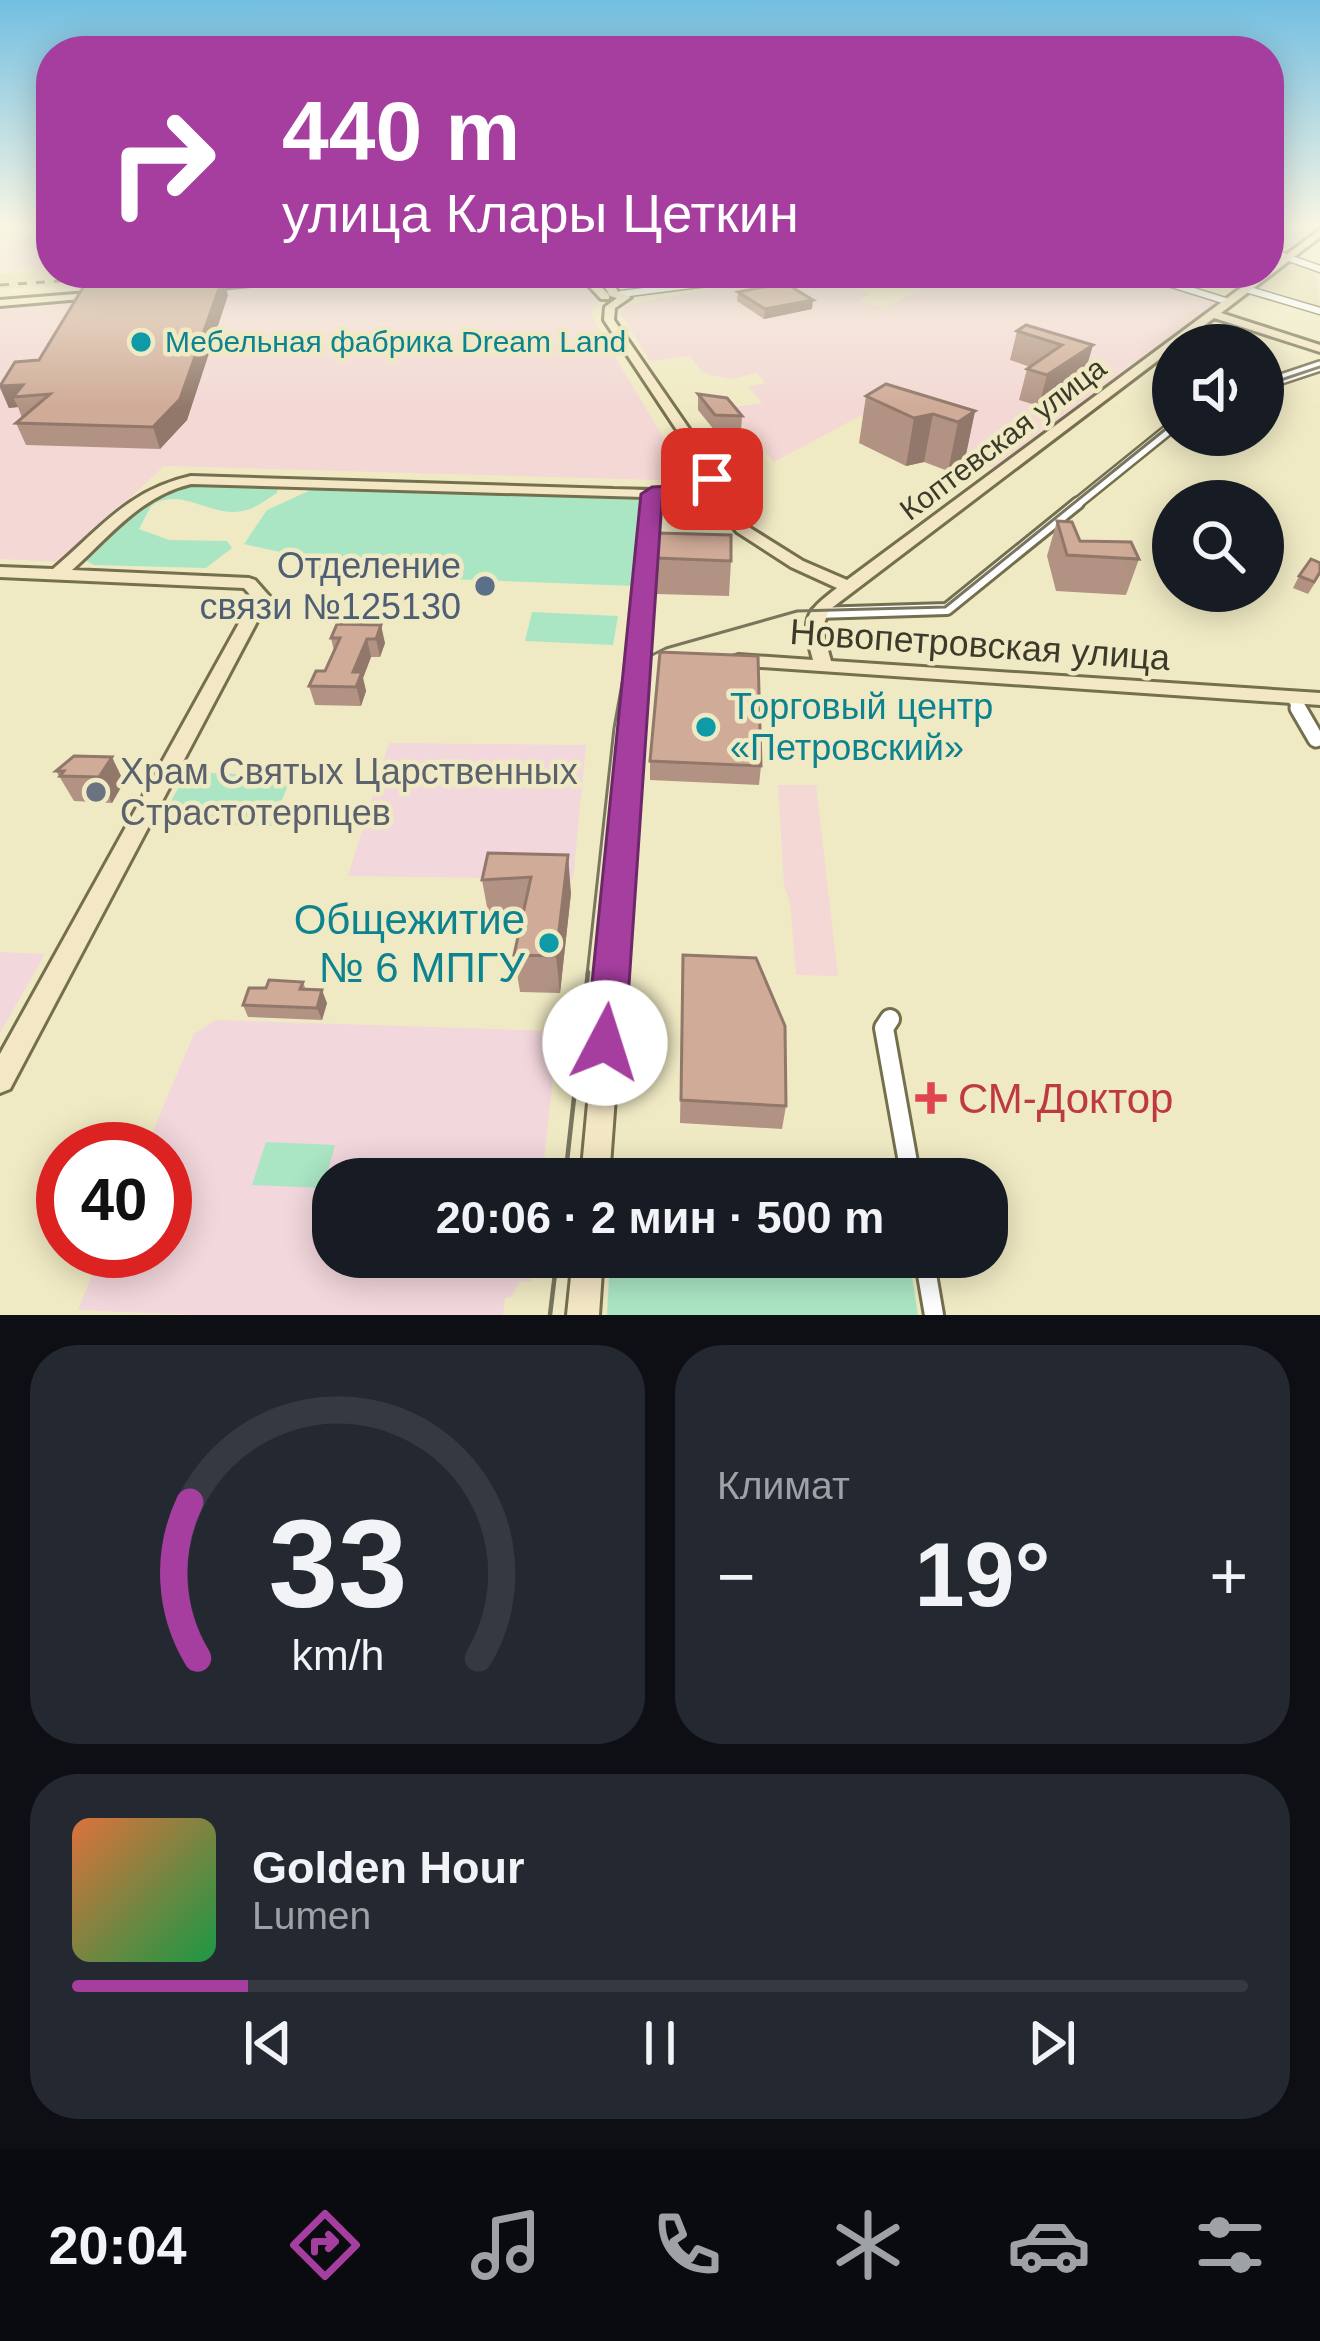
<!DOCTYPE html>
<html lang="ru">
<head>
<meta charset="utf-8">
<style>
  body { margin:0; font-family:Helvetica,sans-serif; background:#242831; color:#f1f3f6; height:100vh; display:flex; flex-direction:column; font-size:45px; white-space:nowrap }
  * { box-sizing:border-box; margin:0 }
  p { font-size:39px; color:#9ea1a6 }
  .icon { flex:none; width:66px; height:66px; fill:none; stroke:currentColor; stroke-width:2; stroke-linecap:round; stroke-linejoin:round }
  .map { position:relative; height:1315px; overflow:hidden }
  .side { display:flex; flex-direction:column; gap:30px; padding:30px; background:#0d0f14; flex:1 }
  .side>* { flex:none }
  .top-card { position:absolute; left:36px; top:36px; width:1248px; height:252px; border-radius:48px; box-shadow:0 6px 30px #0003; background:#a63ea0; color:#fff; overflow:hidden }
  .buttons { position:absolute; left:1152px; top:324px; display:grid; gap:24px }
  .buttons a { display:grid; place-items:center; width:132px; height:132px; border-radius:50%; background:#171b24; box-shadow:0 6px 30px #0003; font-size:60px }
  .speed { position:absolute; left:36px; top:1122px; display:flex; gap:24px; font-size:60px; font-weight:700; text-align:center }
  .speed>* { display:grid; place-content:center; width:156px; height:156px; border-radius:50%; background:#171b24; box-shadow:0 6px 30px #0003; line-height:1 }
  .speed .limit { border:18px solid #d22; background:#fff; color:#111 }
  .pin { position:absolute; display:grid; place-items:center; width:102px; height:102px; color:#fff; margin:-51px; border-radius:24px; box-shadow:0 6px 18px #0006 }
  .me { position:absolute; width:132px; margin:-66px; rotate:5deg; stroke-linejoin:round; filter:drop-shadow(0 0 9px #0008) }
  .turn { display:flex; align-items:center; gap:42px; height:252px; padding:0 48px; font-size:54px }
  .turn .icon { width:156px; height:156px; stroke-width:2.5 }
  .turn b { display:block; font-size:84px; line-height:102px }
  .big { font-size:90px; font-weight:700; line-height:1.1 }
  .side .card { flex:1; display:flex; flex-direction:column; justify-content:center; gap:18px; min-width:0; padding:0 42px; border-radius:48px; background:#242831 }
  .side .dial { align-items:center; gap:0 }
  .dial svg { height:312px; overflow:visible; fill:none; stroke:#363941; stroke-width:7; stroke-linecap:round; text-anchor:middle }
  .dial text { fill:#f1f3f6; stroke:none }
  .song { display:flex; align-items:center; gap:36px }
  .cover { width:144px; height:144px; border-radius:18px; background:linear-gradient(135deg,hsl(20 70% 55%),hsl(140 70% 35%)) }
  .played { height:12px; border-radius:6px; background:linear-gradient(90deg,#a63ea0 15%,#363941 15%) }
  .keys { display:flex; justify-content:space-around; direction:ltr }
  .heat { display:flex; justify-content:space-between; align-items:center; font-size:66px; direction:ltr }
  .side .tiles { flex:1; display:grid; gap:30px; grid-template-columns:1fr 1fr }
  .card:last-child { grid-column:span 2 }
  .trip { position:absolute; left:312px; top:1158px; width:696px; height:120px; border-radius:48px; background:#171b24; box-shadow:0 6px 30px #0003; font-weight:700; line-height:120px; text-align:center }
  .dock { display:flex; height:192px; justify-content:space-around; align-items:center; background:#090b0e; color:#9ea1a6 }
  .dock .icon { width:84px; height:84px }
  .dock .current { color:#a63ea0 }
  .dock b { font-size:54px; color:#f1f3f6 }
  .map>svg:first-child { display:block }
  .built { fill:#e7dfb2 }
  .industrial { fill:#f3d8d5 }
  .education { fill:#f2d7dc }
  .green { fill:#aae6c4 }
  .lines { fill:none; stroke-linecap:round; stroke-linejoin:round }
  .street-far4-casing { stroke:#746f4d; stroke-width:9 }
  .street-far3-casing { stroke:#746f4d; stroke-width:14 }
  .street-far2-casing { stroke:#746f4d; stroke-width:16 }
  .street-far1-casing { stroke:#746f4d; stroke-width:21 }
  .street-casing { stroke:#746f4d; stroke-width:24 }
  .secondary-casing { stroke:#746f4d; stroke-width:6 }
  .street-far4 { stroke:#fff; stroke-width:6 }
  .street-far3 { stroke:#fff; stroke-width:9 }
  .street-far2 { stroke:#fff; stroke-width:10 }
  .street-far1 { stroke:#fff; stroke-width:15 }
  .street { stroke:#fff; stroke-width:18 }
  .secondary { fill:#f4e7c5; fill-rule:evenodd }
  .tram-far1 { stroke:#79765f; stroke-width:3 }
  .tram { stroke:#79765f; stroke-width:4.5 }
  .rail { stroke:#79765f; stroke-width:3; stroke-dasharray:9 9; stroke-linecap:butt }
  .wall { fill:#b29383 }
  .shaded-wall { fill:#91786a }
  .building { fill:#cfab98; stroke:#91786a; stroke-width:3 }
  .route { fill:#a63ea0; stroke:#6c2868; stroke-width:3 }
  .culture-dot { fill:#0f9aa8; stroke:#f0eac4; stroke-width:4.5 }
  .service-dot { fill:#5c6f8a; stroke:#f0eac4; stroke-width:4.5 }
  .worship-dot { fill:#6b7280; stroke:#f0eac4; stroke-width:4.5 }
  .health-dot { fill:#e0444e; stroke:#f0eac4; stroke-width:4.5 }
  .labels { text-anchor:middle; stroke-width:9; stroke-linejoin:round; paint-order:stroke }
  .far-culture-label { font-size:30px; fill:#0d838f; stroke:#f0eac4; text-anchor:start }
  .far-street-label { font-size:30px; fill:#3c3a2b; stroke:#f0eac4 }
  .service-label { font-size:36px; fill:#4e5e75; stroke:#f0eac4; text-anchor:end }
  .street-label { font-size:36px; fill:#3c3a2b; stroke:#f0eac4 }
  .culture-label { font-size:36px; fill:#0d838f; stroke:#f0eac4; text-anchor:start }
  .worship-label { font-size:36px; fill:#5b616d; stroke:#f0eac4; text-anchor:start }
  .near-culture-label { font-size:42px; fill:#0d838f; stroke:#f0eac4; text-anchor:end }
  .near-health-label { font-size:42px; fill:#be3a42; stroke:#f0eac4; text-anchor:start }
</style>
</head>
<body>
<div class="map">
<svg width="1320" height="1315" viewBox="0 0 1320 1315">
  <rect width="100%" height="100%" fill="#f0eac4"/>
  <path class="built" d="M1291,263L1320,272L1316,275L1320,306L1255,290Z
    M51,268V273H282L0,289V274Z"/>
  <path class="industrial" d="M51,233V268L0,271V238Z
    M378,273H575L599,301L591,313L598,328L684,472L658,480L164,466L62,562L0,559V306L173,295Z
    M954,273H1129L1222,304L996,469L860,416L774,462L728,408L762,403L748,386L765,383L757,373L730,379L715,376L702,372L690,356L650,361L619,311L628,305L763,278L828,276L870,294L859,301L883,308Z
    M778,785H816L838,976L796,975L790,902L784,885Z"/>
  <path class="education" d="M389,743L586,745L573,879L348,876Z
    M0,952L45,954L0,1033Z
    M216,1020L558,1031L542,1179H333V1257H533L530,1282L520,1281L511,1297L505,1298L503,1315H200L78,1310L102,1251H165V1149H145L194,1034Z"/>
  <path class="green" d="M183,484L278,486L277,493C267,499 255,509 243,511C210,518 181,485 151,506L139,529L169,540L227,541L232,548L206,568L94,565L84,560L146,500Z
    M315,488L644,500L634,586L313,574L314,568L303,557L244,544L267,510Z
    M532,612L618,616L613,645L525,641Z
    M187,772L292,776L271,826L159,823Z
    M266,1142L335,1145L323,1188L252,1185Z
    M795,1158L895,1169L896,1179H613L614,1162L777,1165Z
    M610,1257H909L918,1315H607Z"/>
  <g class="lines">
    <g class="street-far4-casing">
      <path id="street-far4" d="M1269,251L1320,269
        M1136,273L1229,302
        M1246,289L1320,311
        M621,294L762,276L839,273"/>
    </g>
    <g class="street-far3-casing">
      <path id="street-far3" d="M1263,385L1320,366
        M1074,506L1173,426"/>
    </g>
    <g class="street-far2-casing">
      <path id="street-far2" d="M816,613L947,609L1078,503
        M1292,697L1300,711"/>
    </g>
    <g class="street-far1-casing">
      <path id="street-far1" d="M1298,708L1316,739"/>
    </g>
    <g class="street-casing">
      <path id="street" d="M890,1019L884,1028L911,1179
        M924,1257L934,1315"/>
    </g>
    <g class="secondary-casing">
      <path id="secondary" d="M1320,230V237L1221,313L1320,345V352L1214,318L1178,345H1173V349L829,610L822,629L831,661L1320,693V705L732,665L729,661L732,657L738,655L813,660C802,619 803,614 837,588L791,567L737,532L704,492L684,497H659L609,1179H581L644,497L191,484C140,496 109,537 72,570L249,578L255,580L270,597L10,1089L0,1093V1054L253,598L244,588L0,577V567L53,569C100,529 128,490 191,476L613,489C643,489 679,495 706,479L700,465L604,320L605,307L617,298L610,296L597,273H607L618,292L631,297L615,308L614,320L714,465L720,480L715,486L747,526L803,561L847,580L1261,273H1269V267Z
        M314,273H350L345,276L200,290L195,287L200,284Z
        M577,273H588L609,295V299H601Z
        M101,292L105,293V297L0,306V300Z
        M573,1257H603L599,1315H567Z"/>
    </g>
    <use href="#street-far4" class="street-far4"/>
    <use href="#street-far3" class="street-far3"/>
    <use href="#street-far2" class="street-far2"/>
    <use href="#street-far1" class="street-far1"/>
    <use href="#street" class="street"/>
    <use href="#secondary" class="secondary"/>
    <path class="tram-far1" d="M1263,386L1320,367
      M587,975L614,728L623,678L640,661L666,648L797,611L945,607L1173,423"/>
    <path class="tram" d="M565,1179L588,972
      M550,1315L557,1257"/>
    <path class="rail" d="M0,285L173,273"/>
  </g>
  <path class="wall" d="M738,292L812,309L764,319L737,301Z
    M228,295L187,420L160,449L26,445L16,423L22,418L18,407L9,408L0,388L39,360Z
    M1017,331L1093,345L1084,375L1039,406L1019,400L1027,369L1030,367L1010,360Z
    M698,394L742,416L741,432L715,431L698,410Z
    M866,396L975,411L965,459L948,471L924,462L906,466L859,443Z
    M1057,521L1080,541L1139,559L1126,595L1056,591L1047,556Z
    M656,558L731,561L729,596L656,594Z
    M1320,563V575L1308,594L1293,588L1299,576Z
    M337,624L385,643L380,657H371L363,678L366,691L361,706L315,705L309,686L325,671L334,651L331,638Z
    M650,761L761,766L759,785L650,780Z
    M56,771L124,782L112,803L74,801Z
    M488,853L571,893L560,993L520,992L514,955L523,916L489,918L482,880Z
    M683,955L786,1106L782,1129L680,1123Z
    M303,982L306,990L327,1003L322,1020L248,1017L243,1005L266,988Z"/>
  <path class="shaded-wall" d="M642,273H663V281L642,284Z
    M223,277L228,295L187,420L160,449L153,427Z
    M813,300L812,309L764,319L765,309Z
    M1093,345L1084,375L1039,406L1047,375Z
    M23,385L13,397L18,407L9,408L0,387Z
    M975,411L965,459L948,471L958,422Z
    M933,414L924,462L906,466L914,418Z
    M381,625L385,643L380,657L376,639Z
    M367,639L371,657L363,678L366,691L361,706L353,672Z
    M112,757L124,782L112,803L99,777Z
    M568,855L571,893L560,993L556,956Z
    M322,990L327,1003L322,1020L317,1008Z"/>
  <path class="building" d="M223,277L180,399L153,427L16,423L50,394L13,397L23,385L0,386L15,362L39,360L84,286Z
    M785,283L813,300L765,309L738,292Z
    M1026,325L1093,345L1047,375L1027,369L1062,345L1017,331Z
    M886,384L975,411L958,422L933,414L914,418L866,396Z
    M698,394L727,398L742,416L715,415Z
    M1057,521L1072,522L1080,541L1131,542L1139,559L1067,555Z
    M658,533L731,535V561L656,558Z
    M1264,534L1280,540L1263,562V535Z
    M1311,559L1320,563V572L1314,582L1299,576Z
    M337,624L381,625L376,639H367L353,672H362L356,687L309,686L316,671H325L340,638H331Z
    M660,652L758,656L761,766L650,761Z
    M74,756L112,757L99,777L60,776L64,771H56Z
    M488,853L568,855L556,956L514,955L531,877L482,880Z
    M683,955L756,958L785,1026L786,1106L681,1100Z
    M269,980L303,982L300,989L322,990L317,1008L243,1005L249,988H266Z"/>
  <linearGradient id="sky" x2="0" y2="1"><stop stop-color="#72bee1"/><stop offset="0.55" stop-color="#f8f6e4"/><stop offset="1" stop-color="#f8f6e4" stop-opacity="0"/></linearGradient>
  <rect width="1320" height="408" fill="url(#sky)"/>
  <path class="route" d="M712,473L723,479L703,496L662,500L625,1043L619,1056L605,1061L591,1056L586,1043L641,494L652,487L690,485Z"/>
  <g class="culture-dot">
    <circle cx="141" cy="342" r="12"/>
    <circle cx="706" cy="727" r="12"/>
    <circle cx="549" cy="943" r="12"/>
  </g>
  <circle class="service-dot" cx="485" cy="586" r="12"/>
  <circle class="worship-dot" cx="96" cy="792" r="12"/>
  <path class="health-dot" d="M925 1080h12v12h12v12h-12v12h-12v-12h-12v-12h12z"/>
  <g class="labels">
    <g class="far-culture-label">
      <text x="165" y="352">Мебельная фабрика Dream Land</text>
    </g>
    <g class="far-street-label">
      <text transform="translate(1003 439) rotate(-37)" y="10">Коптевская улица</text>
    </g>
    <g class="service-label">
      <text x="461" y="578">Отделение<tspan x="461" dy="41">связи №125130</tspan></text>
    </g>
    <g class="street-label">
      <text transform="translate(980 644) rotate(4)" y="13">Новопетровская улица</text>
    </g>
    <g class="culture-label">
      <text x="730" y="719">Торговый центр<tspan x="730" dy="41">«Петровский»</tspan></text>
    </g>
    <g class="worship-label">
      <text x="120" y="784">Храм Святых Царственных<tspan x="120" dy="41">Страстотерпцев</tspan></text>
    </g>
    <g class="near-culture-label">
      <text x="525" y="934">Общежитие<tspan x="525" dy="48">№ 6 МПГУ</tspan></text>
    </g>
    <g class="near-health-label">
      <text x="958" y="1113">СМ-Доктор</text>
    </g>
  </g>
</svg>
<div class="buttons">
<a><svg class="icon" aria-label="sound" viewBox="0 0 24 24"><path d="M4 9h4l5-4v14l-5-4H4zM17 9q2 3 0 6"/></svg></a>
<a><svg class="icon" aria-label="search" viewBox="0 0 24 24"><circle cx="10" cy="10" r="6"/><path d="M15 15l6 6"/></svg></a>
</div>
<div class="speed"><div class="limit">40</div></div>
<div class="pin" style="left:712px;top:479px;background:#d93025"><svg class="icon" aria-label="arrive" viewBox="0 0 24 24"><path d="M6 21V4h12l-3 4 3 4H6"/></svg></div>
<svg class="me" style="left:605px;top:1043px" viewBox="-20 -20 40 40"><circle r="19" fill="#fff"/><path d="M0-13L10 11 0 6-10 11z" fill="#a63ea0"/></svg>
<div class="trip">20:06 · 2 мин · 500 m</div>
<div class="top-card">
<div class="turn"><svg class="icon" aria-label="right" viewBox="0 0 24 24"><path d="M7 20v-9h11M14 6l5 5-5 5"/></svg><div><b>440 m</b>улица Клары Цеткин</div></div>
</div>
</div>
<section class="side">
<div class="tiles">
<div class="card dial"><svg viewBox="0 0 100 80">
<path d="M14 69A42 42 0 1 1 86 69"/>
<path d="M14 69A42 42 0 0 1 12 29" stroke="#a63ea0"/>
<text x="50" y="56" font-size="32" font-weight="700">33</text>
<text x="50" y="72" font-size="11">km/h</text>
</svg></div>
<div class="card"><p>Климат</p>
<div class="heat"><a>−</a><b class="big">19°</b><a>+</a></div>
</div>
<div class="card">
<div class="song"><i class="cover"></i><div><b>Golden Hour</b><p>Lumen</p></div></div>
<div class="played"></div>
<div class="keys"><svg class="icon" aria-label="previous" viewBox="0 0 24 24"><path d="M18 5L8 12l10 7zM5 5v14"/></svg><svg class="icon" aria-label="pause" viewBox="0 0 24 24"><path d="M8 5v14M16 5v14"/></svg><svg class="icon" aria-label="next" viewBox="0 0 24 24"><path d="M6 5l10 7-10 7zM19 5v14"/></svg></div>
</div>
</div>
</section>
<nav class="dock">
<b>20:04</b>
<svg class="icon current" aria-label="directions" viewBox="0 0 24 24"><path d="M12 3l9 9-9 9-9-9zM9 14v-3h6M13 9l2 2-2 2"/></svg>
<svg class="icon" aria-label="music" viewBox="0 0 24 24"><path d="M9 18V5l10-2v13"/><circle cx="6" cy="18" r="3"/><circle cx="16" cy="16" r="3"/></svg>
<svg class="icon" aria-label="phone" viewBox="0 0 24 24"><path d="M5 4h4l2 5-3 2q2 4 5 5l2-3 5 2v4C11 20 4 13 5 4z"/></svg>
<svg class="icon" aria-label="climate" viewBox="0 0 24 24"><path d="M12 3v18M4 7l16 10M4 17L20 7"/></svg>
<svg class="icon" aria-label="car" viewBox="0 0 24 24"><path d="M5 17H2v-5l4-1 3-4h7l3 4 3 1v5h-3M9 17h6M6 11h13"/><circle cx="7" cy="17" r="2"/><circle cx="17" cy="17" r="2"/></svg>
<svg class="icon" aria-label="filters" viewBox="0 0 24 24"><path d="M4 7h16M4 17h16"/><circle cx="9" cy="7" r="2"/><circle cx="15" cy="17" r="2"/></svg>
</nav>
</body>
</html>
